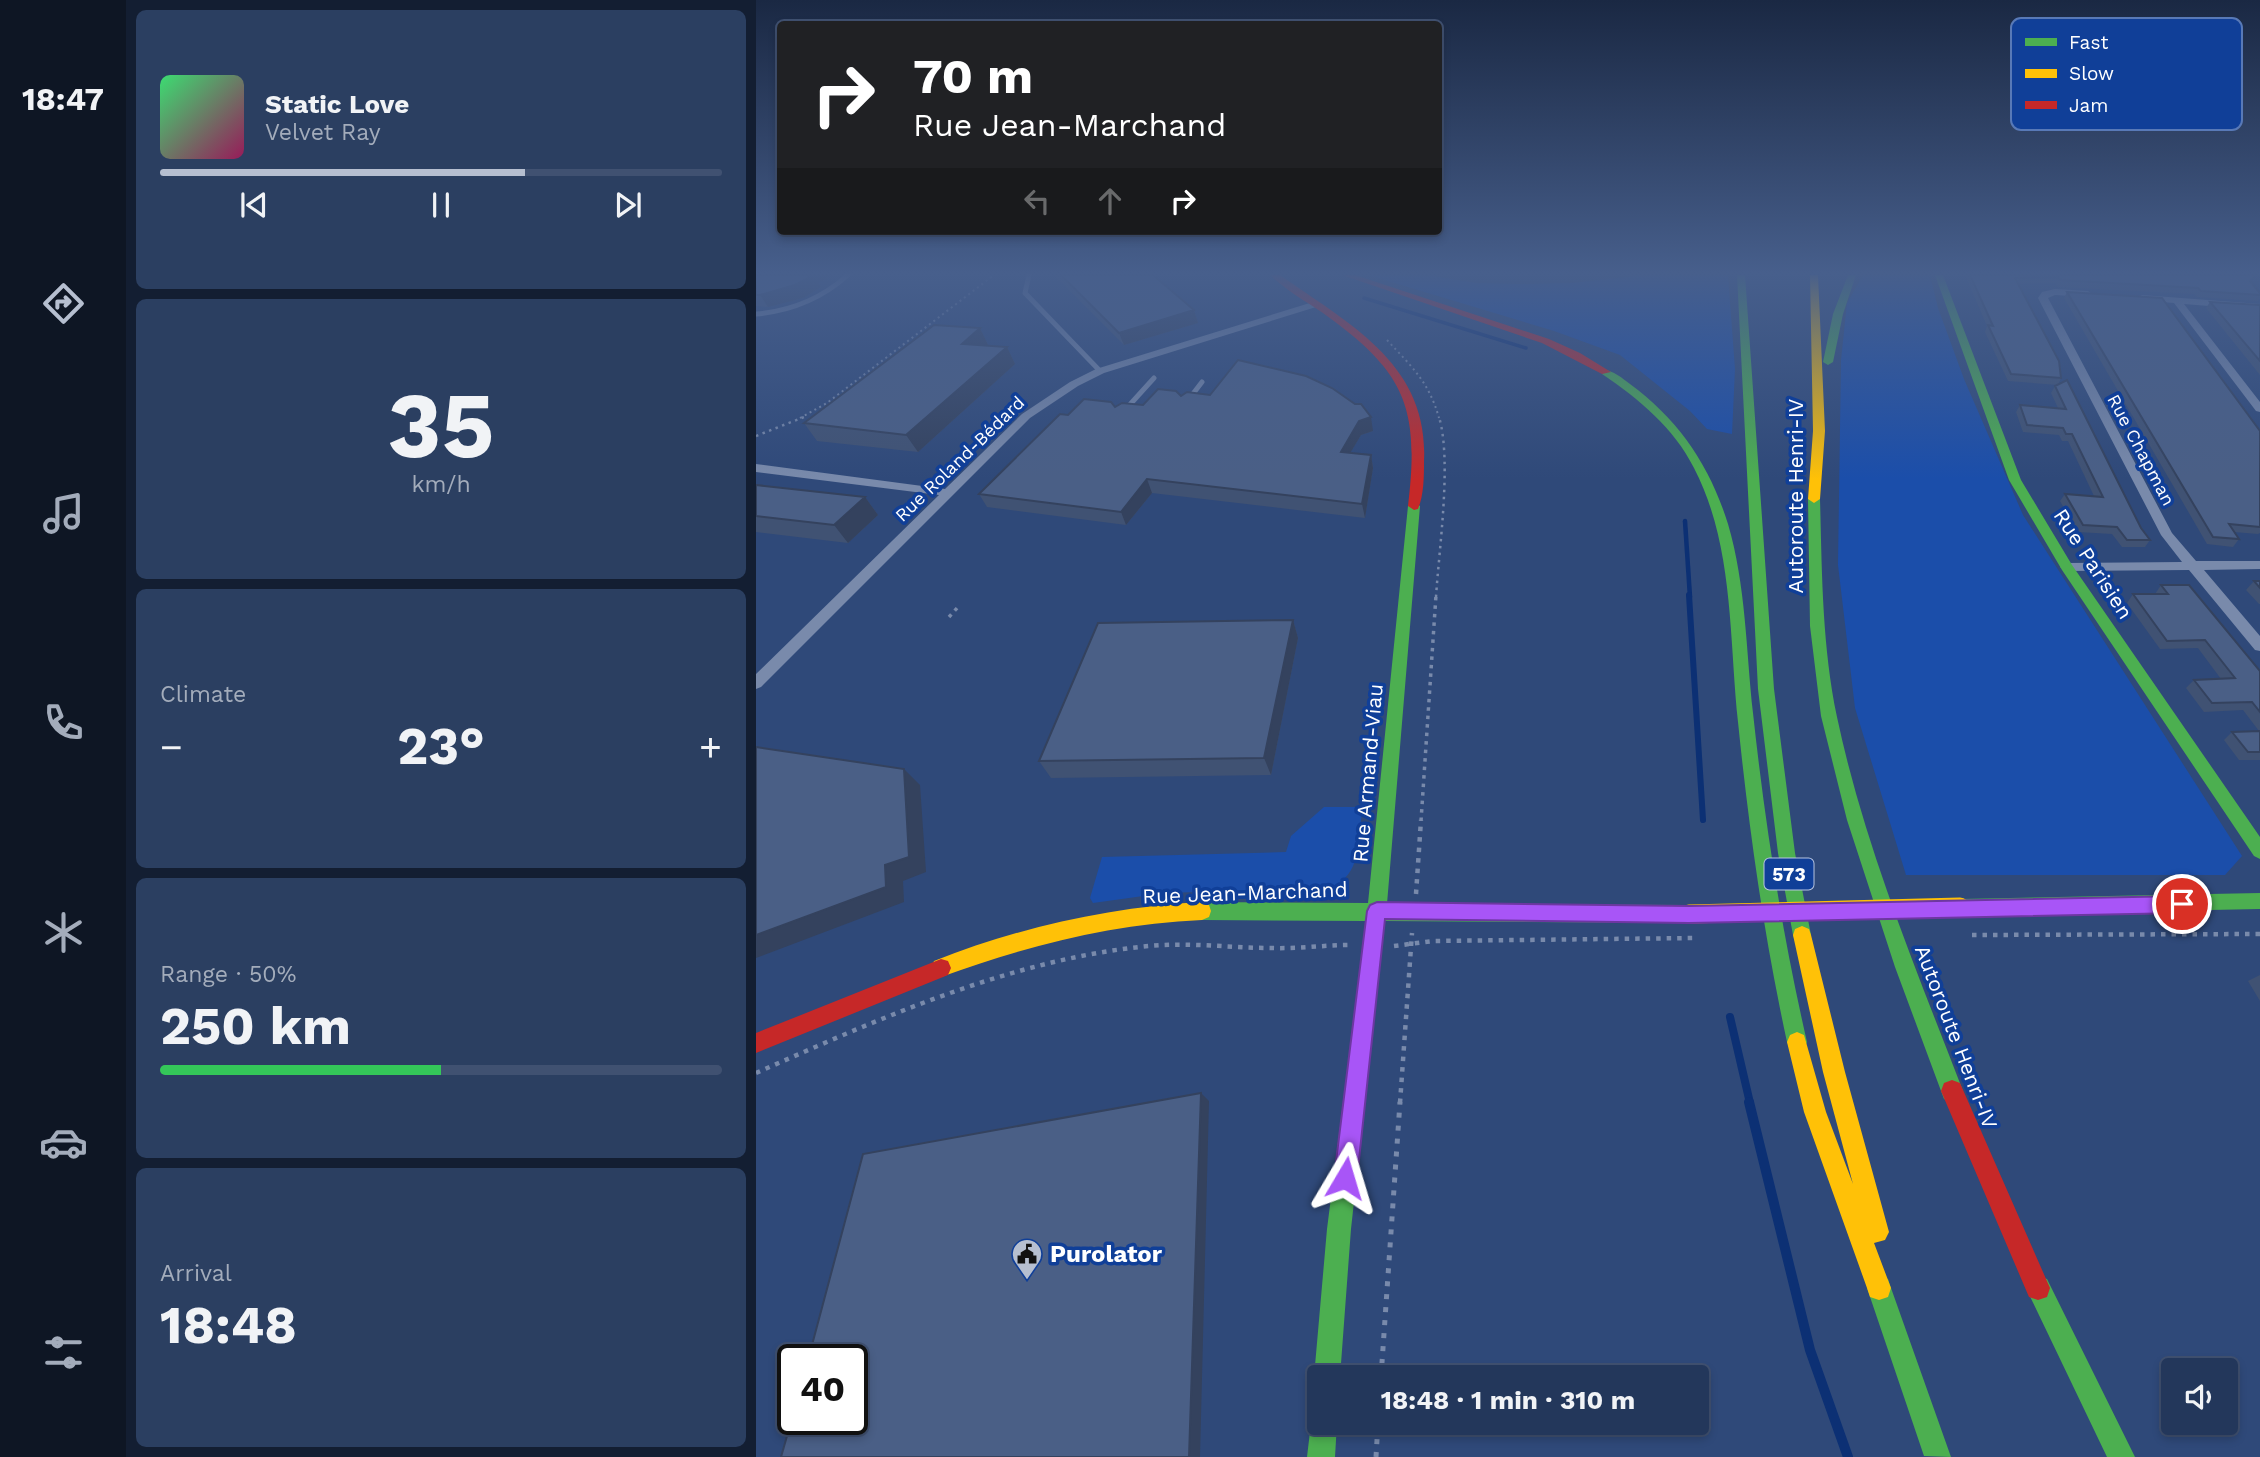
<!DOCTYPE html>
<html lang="en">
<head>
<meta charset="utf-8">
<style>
  body { margin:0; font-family:"Work Sans",sans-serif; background:#2b3f61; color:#f1f3f6; height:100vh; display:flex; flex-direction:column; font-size:26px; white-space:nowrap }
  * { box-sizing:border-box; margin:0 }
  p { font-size:23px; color:#a3acbb }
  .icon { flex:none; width:38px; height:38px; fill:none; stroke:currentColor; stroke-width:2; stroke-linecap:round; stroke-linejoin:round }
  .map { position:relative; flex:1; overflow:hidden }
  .drawer { display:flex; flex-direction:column; gap:10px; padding:10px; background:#131e32; width:630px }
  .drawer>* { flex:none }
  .hud { position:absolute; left:21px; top:21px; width:665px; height:214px; border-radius:7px; box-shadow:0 4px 10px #0003,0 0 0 2px #405171; background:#202124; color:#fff; overflow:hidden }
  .buttons { position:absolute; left:1405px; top:1358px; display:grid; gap:14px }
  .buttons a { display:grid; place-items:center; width:77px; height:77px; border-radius:7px; background:#23375b; box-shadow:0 4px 10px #0003,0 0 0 2px #405171; font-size:35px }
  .speed { position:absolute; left:21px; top:1344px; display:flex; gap:14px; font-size:35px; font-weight:700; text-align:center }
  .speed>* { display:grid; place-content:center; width:91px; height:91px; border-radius:50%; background:#23375b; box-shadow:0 4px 10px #0003,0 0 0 2px #405171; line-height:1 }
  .speed .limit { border:4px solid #111; border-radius:10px; background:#fff; color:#111 }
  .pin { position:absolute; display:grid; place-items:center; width:60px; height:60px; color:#fff; margin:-30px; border:4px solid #fff; border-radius:50%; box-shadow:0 2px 7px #0007 }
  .me { position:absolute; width:77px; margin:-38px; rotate:7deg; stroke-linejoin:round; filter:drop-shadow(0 0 5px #0008) }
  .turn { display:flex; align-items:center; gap:24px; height:147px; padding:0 21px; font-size:32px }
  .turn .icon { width:91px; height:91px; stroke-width:2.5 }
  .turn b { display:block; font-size:49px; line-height:60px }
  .lanes { display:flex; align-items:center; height:66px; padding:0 21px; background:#0003; justify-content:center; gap:35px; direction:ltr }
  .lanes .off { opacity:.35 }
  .big { font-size:52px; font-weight:700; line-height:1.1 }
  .drawer .card { flex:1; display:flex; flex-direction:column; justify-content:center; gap:10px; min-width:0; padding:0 24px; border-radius:10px; background:#2b3f61 }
  .drawer .dial { align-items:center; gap:0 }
  .dial b { font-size:91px; line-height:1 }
  .song { display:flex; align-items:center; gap:21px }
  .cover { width:84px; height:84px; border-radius:10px; background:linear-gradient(135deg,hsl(140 70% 55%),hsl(330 70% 35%)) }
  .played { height:7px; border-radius:4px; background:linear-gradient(90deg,#b6bfd0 65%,#405171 65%) }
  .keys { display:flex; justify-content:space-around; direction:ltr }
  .heat { display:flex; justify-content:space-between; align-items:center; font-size:38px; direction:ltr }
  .charge { height:10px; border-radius:5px; background:linear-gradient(90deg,#34c759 50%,#405171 0) }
  .trip { position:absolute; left:551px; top:1365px; width:402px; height:70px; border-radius:7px; background:#23375b; box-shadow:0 4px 10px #0003,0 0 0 2px #405171; font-weight:700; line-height:70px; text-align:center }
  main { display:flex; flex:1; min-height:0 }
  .tab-bar { display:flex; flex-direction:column; width:126px; justify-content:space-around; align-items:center; background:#0e1624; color:#a3acbb }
  .tab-bar .icon { width:49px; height:49px }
  .tab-bar .on { color:#b6bfd0 }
  .tab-bar b { font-size:32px; color:#f1f3f6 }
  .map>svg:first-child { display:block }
  .green { fill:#1b4eaa }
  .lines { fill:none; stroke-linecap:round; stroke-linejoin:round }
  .stream-far4 { stroke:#0c3074; stroke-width:3.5 }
  .stream-far3 { stroke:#0c3074; stroke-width:4.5 }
  .stream-far2 { stroke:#0c3074; stroke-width:6 }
  .stream-far1 { stroke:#0c3074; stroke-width:8 }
  .stream { stroke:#0c3074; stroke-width:10 }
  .path-far4 { stroke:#798aab; stroke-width:2; stroke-dasharray:2 3.5; stroke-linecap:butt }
  .path-far3 { stroke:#798aab; stroke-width:2.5; stroke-dasharray:2.5 4.5; stroke-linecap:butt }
  .path-far2 { stroke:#798aab; stroke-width:3.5; stroke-dasharray:3.5 5; stroke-linecap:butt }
  .path-far1 { stroke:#798aab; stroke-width:4.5; stroke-dasharray:4.5 6; stroke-linecap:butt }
  .path { stroke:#798aab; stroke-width:5; stroke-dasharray:5 8; stroke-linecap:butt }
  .lane { stroke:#798aab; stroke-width:5 }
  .street { fill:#798aab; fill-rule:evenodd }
  .fast { fill:#4caf50; fill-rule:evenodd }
  .slow { fill:#ffc107; fill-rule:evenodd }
  .jam { fill:#c62828; fill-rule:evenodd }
  .slow-bridge { stroke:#ffc107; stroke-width:19 }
  .wall { fill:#405273 }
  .shaded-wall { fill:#34425e }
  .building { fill:#4a5f86; stroke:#34425e; stroke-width:2 }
  .route { fill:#a855f7; stroke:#6d37a1; stroke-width:2 }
  .labels { text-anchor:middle; stroke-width:7; stroke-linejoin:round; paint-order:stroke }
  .far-street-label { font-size:18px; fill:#fff; stroke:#103f98 }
  .shield { fill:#103f98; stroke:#b7c5e0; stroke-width:2 }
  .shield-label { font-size:19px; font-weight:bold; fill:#fff }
  .street-label { font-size:21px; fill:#fff; stroke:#103f98 }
  .near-poi-label { font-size:24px; font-weight:bold; fill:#fff; stroke:#103f98; text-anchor:start }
  .key { fill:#103f98; stroke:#5879b7; stroke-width:2 }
  .key-label { font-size:19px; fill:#fff }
</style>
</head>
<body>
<main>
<nav class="tab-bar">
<b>18:47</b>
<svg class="icon on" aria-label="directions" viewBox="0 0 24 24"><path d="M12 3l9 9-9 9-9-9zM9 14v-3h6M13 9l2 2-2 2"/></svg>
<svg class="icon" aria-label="music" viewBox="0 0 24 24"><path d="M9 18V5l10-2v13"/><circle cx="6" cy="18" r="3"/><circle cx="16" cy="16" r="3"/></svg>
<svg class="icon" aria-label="phone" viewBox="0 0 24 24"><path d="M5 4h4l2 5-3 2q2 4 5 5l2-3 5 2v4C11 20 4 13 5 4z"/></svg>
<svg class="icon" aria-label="climate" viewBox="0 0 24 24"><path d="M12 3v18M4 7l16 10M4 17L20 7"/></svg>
<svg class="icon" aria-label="car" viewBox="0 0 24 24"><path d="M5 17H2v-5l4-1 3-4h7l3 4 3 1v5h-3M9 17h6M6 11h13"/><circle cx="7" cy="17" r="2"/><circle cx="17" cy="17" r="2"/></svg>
<svg class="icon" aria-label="filters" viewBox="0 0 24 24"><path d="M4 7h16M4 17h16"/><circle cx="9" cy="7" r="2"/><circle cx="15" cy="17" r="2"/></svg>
</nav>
<section class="drawer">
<div class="card">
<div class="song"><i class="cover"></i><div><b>Static Love</b><p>Velvet Ray</p></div></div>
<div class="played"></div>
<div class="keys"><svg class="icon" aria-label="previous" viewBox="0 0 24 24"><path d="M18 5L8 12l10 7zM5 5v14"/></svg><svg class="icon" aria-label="pause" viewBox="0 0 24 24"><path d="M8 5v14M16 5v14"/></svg><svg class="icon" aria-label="next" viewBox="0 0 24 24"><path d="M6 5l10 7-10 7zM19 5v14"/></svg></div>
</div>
<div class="card dial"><b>35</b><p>km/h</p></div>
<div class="card"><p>Climate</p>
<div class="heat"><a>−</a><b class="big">23°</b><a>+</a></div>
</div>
<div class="card"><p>Range · 50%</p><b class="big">250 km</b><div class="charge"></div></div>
<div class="card"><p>Arrival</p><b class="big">18:48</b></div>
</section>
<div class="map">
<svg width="1504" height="1457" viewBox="0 0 1504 1457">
  <rect width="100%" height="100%" fill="#2f4979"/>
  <path class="green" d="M612,275H671L720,283L763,284L816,283L889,275H972L979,369L976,434L951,429L934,411L864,355L798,331Z
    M1107,275H1174L1182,308L1208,379L1267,515L1486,856L1469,875H1150L1099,708L1082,565L1085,360L1091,303Z
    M568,807H602L606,812C602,841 606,875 574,888L409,893L337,903L334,898L346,857L530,852L535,836Z"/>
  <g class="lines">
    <path class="stream-far4" d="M608,298L770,348"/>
    <path class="stream-far3" d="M929,521L934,597"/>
    <path class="stream-far2" d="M933,595L947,820"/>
    <path class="stream-far1" d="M974,1017L994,1103"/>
    <path class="stream" d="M993,1102L1054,1350L1092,1457"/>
    <path class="path-far4" d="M631,340C656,367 673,382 683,418
      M44,418L71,403L238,275"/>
    <path class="path-far3" d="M0,436L48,417
      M680,597C683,549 696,460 683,417"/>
    <path class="path-far2" d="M193,617L202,607
      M665,821L680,595"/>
    <path class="path-far1" d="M660,894L665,820
      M1216,935L1504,934
      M638,946L677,941L938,938
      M0,1073C125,1018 256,959 393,946C434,942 474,948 515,948C542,949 568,945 595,945
      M644,1103L656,933"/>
    <path class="path" d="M625,1377L644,1102
      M620,1457L622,1423"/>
    <path class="lane" d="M273,275L269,293L344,371
      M0,314C36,311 65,299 92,275
      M433,399L446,382
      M369,410L398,378"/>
    <path class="street" d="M1299,289L1332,291L1336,294L1332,297L1299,295L1292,298L1416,533L1440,561H1504V569L1448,570L1504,636V651L1499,650L1433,570L1311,571L1304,567L1311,563L1426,562L1405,535L1282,298L1286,292Z
      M1386,295L1504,304V310L1428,304L1504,402V412L1500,411L1418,303L1383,300L1381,298Z
      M557,302L560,303V307L348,373L322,386L274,418L5,687L0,689V674L183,495L0,472V464L189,489L266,414L314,382L340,369Z"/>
    <path class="fast" d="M981,275H989L1018,689L1039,853L1055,935L1053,941L1046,944L1039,941L1037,935L1022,853L1002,689Z
      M1092,275H1100L1087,314L1077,362L1072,365L1067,362L1077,314Z
      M1179,275H1187L1265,480L1316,565L1504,837V859L1498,856L1306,570L1253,480Z
      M846,370C856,369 866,378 874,384C923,420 954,466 972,524C990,585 990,650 997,713C1009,824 1026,933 1051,1042L1048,1049L1041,1052L1034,1049L1031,1042C1008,936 993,830 982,722C973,638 978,545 938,468C918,428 883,399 846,374Z
      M1058,495L1064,499C1066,572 1066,645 1081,717C1108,845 1160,969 1207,1091L1204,1099L1196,1102L1188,1099L1139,967L1091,820L1065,716L1054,626L1052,499Z
      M658,502L664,506L631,904L933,905L940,908L942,914L940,920L933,923L629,921L595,1229L584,1377H564V1387L558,1377L571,1229L610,921L446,920L439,917L437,911L439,905L446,902L612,903L652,506Z
      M1504,893V909L1204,915L1197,913L1195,907L1197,901L1204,899Z
      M1123,1276L1132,1279L1135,1288L1195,1457L1168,1456L1111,1288L1114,1279Z
      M1282,1276L1291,1279L1379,1457H1351L1270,1288L1273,1279Z
      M564,1412V1423H581L579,1457H551L555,1423L559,1414Z"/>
    <path class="slow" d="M1054,275H1062L1069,431L1064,499L1058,503L1052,499L1057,431Z
      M446,902L453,905L455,911L453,917L446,920C355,924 270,946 185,977L178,975L175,968L178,961C264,927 354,907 446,902Z
      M1046,926L1053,929L1055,935L1089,1072L1133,1232L1129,1240L1118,1243L1135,1288L1132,1297L1123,1300L1114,1297L1111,1288L1048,1112L1031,1042L1034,1035L1041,1032L1048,1035L1070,1112L1097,1184L1067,1072L1037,935L1039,929Z"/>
    <path class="jam" d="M514,275H524C593,324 673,364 668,461C668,476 668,495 662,509L658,510L652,506C664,406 649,372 567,313C549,301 530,290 514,275Z
      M586,275H599L793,339L824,353L855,372L846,374L786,343Z
      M185,959L192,961L195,968L192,975L0,1053V1033Z
      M1196,1080L1204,1083L1294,1288L1291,1297L1282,1300L1273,1297L1185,1091L1188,1083Z"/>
    <path class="slow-bridge" d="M933,914L1204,907"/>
  </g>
  <path class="wall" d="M0,275H76L62,283L65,287L47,298L12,307L0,306Z
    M298,275H397L438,310L442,323L368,345Z
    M1209,275H1502L1495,282L1504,293V298L1502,301L1441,297L1439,294L1301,287L1299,283L1262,284L1305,378L1302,385L1252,381L1229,332L1231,326Z
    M1311,292L1504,431V533L1502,534L1478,532L1483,539L1477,547L1451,544L1308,298Z
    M1454,302L1504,305V375L1450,308Z
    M224,328L232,345L251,347L259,364L162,452L61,441L48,423Z
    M1299,386L1385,528L1394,540L1389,547H1366L1356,534L1322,532L1304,501L1309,494L1338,496L1312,441H1306L1303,435L1267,432L1260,412L1264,405L1302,408L1295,393Z
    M425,396L617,431L605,435L594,453L615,455L617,468L609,518L396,493L370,525L231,507L223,494L312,415L359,407L387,405Z
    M0,485L109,497L122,515L92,543L0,532Z
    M1498,581H1504V604H1503L1490,590Z
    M1405,585L1504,671V760H1483L1468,740L1476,732L1503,731L1487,710L1448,712L1430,688L1438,680L1465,679L1442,648L1404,649L1371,603L1377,594H1399Z
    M537,620L542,638L515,775L295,778L283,761Z
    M1504,975V1001L1492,981Z"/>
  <path class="shaded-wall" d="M50,275H76L62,283L65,287L47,298L12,307L4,295Z
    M438,310L442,323L368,345L363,333Z
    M224,328L232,345L206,344Z
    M251,347L259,364L162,452L150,435Z
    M615,417L617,431L605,435L587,465L585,452L603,421Z
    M615,455L617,468L609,518L606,504Z
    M391,479L396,493L370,525L365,512Z
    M109,497L122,515L92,543L78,525Z
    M537,620L542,638L515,775L508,758Z
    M148,769L164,785L170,872L147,881L148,902L0,958V935L129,865Z
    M445,1093L453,1101L444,1457H433Z"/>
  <path class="building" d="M0,275H58L39,285L4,295H0Z
    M305,275H397L438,310L363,333Z
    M1214,275H1500L1494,281L1504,293V295L1445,291L1442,288L1304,280L1302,277L1259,278L1303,361L1305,378L1255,374L1232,325L1237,326Z
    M1311,292L1406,298L1504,431V527L1473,524L1483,539L1457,537Z
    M1454,302L1504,305V361Z
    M178,325L224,328L206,344L251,347L150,435L48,423Z
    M482,360L550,376L576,388L599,404H605L615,417L603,421L585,452L615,455L606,504L391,479L365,512L223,494L304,414L312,415L328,399L355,402L359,407L366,403L387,405L402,389L420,391L425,396L431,392L454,395Z
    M1311,380L1385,528L1394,540H1371L1361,527L1327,525L1309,494L1347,497L1316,434H1310L1307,428L1271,425L1264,405L1310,409L1299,386Z
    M0,485L109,497L78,525L0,516Z
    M1498,581H1504V588Z
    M1405,585H1433L1504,671V712L1496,702L1456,703L1438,680L1479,678L1449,640L1411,641L1377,594H1412Z
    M537,620L508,758L283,761L342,623Z
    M1504,731V752H1492L1476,732Z
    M0,747L148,769L153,857L129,865L130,887L0,935Z
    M445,1093L433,1457H25L37,1415V1419H96V1360H52L107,1154Z"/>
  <linearGradient id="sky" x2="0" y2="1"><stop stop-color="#1a2843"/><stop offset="0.57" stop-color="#475f8c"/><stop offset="1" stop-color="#475f8c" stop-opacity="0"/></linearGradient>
  <rect width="1504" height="479" fill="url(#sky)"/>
  <path class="route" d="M1426,896L1433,898L1435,904L1433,910L1426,913L933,923L629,919L601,1178L597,1186L589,1189L581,1186L578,1178L611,911L614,905L621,902L933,906Z"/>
  <defs>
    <g id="civic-pin" transform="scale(1.575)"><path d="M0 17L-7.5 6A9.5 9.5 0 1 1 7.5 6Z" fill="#b6bfd0" stroke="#103f98"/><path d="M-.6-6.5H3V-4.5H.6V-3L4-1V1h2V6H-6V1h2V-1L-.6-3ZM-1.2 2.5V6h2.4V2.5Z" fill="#111"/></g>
  </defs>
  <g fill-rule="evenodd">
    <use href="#civic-pin" x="271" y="1254"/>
  </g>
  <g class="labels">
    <g class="far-street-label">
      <text transform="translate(1385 450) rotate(62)" y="6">Rue Chapman</text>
      <text transform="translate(204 459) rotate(-44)" y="6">Rue Roland-Bédard</text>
    </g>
    <rect class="shield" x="1008.5" y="858.5" width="49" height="31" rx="5"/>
    <g class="shield-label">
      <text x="1033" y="881">573</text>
    </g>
    <g class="street-label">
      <text transform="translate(1040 496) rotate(-90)" y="7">Autoroute Henri-IV</text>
      <text transform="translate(1337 564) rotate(57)" y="7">Rue Parisien</text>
      <text transform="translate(612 773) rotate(-85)" y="7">Rue Armand-Viau</text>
      <text transform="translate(489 893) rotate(-2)" y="7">Rue Jean-Marchand</text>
      <text transform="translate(1200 1037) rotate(69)" y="7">Autoroute Henri-IV</text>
    </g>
    <g class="near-poi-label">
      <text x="294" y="1262">Purolator</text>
    </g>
  </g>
  <rect x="1255" y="18" width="231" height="112" rx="10" class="key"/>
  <rect x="1269" y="38" width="32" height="8" fill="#4caf50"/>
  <rect x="1269" y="69" width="32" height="9" fill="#ffc107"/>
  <rect x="1269" y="101" width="32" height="8" fill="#c62828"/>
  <g class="key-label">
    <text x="1313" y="49">Fast</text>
    <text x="1313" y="80">Slow</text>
    <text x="1313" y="112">Jam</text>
  </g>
</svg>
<div class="buttons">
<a><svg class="icon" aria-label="sound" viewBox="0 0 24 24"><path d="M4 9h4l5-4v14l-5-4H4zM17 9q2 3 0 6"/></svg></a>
</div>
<div class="speed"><div class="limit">40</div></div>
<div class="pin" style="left:1426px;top:904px;background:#d93025"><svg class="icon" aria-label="arrive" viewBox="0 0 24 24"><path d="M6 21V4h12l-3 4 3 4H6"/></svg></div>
<svg class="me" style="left:589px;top:1178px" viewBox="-20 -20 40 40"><path d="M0-17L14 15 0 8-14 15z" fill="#a855f7" stroke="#fff" stroke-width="4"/></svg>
<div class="trip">18:48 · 1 min · 310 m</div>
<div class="hud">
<div class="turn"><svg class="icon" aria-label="right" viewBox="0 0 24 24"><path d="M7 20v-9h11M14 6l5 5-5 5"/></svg><div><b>70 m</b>Rue Jean-Marchand</div></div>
<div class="lanes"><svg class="icon off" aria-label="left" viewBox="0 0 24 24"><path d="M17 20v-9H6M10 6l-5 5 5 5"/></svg><svg class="icon off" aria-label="ahead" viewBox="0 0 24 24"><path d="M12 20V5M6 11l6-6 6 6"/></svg><svg class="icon" aria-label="right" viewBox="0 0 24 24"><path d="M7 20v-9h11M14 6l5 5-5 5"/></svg></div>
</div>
</div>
</main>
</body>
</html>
